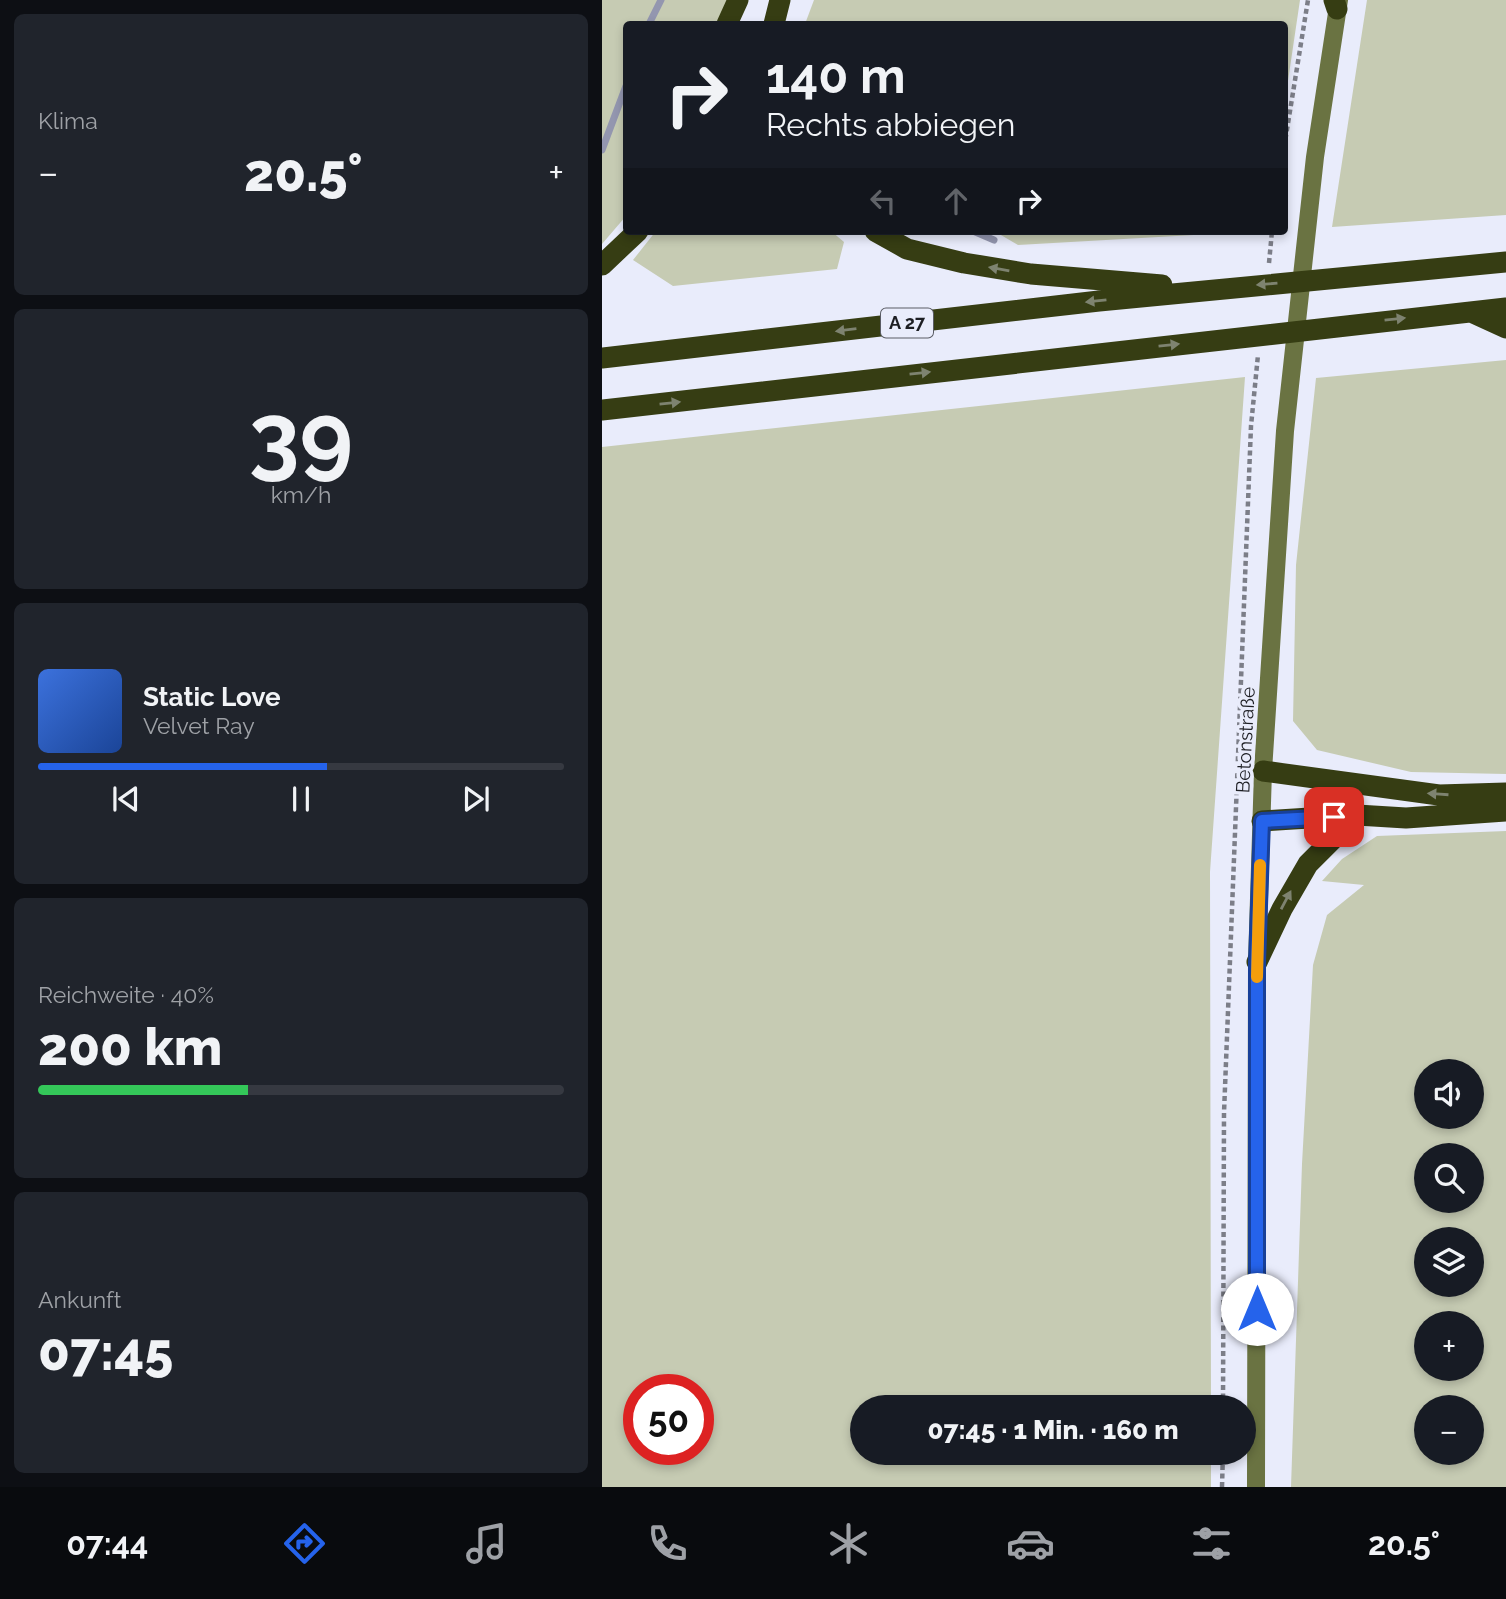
<!DOCTYPE html>
<html lang="de">
<head>
<meta charset="utf-8">
<style>
  body { margin:0; font-family:Raleway,sans-serif; background:#20242c; color:#f1f3f6; height:100vh; display:flex; flex-direction:column; font-size:26px; white-space:nowrap }
  * { box-sizing:border-box; margin:0 }
  p { font-size:23px; color:#9ea1a6 }
  .icon { flex:none; width:38px; height:38px; fill:none; stroke:currentColor; stroke-width:2; stroke-linecap:round; stroke-linejoin:round }
  .map { position:relative; flex:1; overflow:hidden }
  .sheet { display:flex; flex-direction:column; gap:14px; padding:14px; background:#0d0f14; width:602px }
  .sheet>* { flex:none }
  .hud { position:absolute; left:21px; top:21px; width:665px; height:214px; border-radius:7px; box-shadow:0 4px 10px #0003; background:#171b24; color:#f1f3f6; overflow:hidden }
  .buttons { position:absolute; left:812px; top:1059px; display:grid; gap:14px }
  .buttons a { display:grid; place-items:center; width:70px; height:70px; border-radius:50%; background:#171b24; box-shadow:0 4px 10px #0003; font-size:35px }
  .speed { position:absolute; left:21px; top:1374px; display:flex; gap:14px; font-size:35px; font-weight:700; text-align:center }
  .speed>* { display:grid; place-content:center; width:91px; height:91px; border-radius:50%; background:#171b24; box-shadow:0 4px 10px #0003; line-height:1 }
  .speed .limit { border:10px solid #d22; background:#fff; color:#111 }
  .pin { position:absolute; display:grid; place-items:center; width:60px; height:60px; color:#fff; margin:-30px; border-radius:14px; box-shadow:0 4px 10px #0006 }
  .me { position:absolute; width:77px; margin:-38px; rotate:0deg; stroke-linejoin:round; filter:drop-shadow(0 0 5px #0008) }
  .turn { display:flex; align-items:center; gap:24px; height:147px; padding:0 28px; font-size:32px }
  .turn .icon { width:91px; height:91px; stroke-width:2.5 }
  .turn b { display:block; font-size:49px; line-height:60px }
  .lanes { display:flex; align-items:center; height:66px; padding:0 28px; background:#0003; justify-content:center; gap:35px; direction:ltr }
  .lanes .off { opacity:.35 }
  .big { font-size:52px; font-weight:800; line-height:1.1 }
  .sheet .card { flex:1; display:flex; flex-direction:column; justify-content:center; gap:10px; min-width:0; padding:0 24px; border-radius:10px; background:#20242c }
  .sheet .dial { align-items:center; gap:0 }
  .dial b { font-size:91px; line-height:1 }
  .song { display:flex; align-items:center; gap:21px }
  .cover { width:84px; height:84px; border-radius:10px; background:linear-gradient(135deg,hsl(220 70% 55%),hsl(220 70% 35%)) }
  .played { height:7px; border-radius:4px; background:linear-gradient(90deg,#2563eb 55%,#363941 55%) }
  .keys { display:flex; justify-content:space-around; direction:ltr }
  .heat { display:flex; justify-content:space-between; align-items:center; font-size:38px; direction:ltr }
  .charge { height:10px; border-radius:5px; background:linear-gradient(90deg,#34c759 40%,#363941 0) }
  .trip { position:absolute; left:248px; top:1395px; width:406px; height:70px; border-radius:35px; background:#171b24; box-shadow:0 4px 10px #0003; font-weight:800; line-height:70px; text-align:center }
  .tab-bar { display:flex; height:112px; justify-content:space-around; align-items:center; background:#090b0e; color:#9ea1a6 }
  .tab-bar .icon { width:49px; height:49px }
  .tab-bar .selected { color:#2563eb }
  .tab-bar b { font-size:32px; color:#f1f3f6 }
  main { display:flex; flex:1; min-height:0 }
  .map>svg:first-child { display:block }
  .green { fill:#c6cbb3; fill-rule:evenodd }
  .lines { fill:none; stroke-linecap:round; stroke-linejoin:round }
  .stream { stroke:#9396af; stroke-width:7 }
  .path { stroke:#7c7e88; stroke-width:4.5; stroke-dasharray:5 3.5; stroke-linecap:butt }
  .secondary { stroke:#6a7342; stroke-width:18 }
  .motorway { stroke:#363d13; stroke-width:21 }
  .oneway { fill:#7e8370 }
  .route-casing { stroke:#184099; stroke-width:18 }
  .route { stroke:#2563eb; stroke-width:12 }
  .slow { stroke:#f59e0b; stroke-width:12 }
  .labels { text-anchor:middle; stroke-width:7; stroke-linejoin:round; paint-order:stroke }
  .shield { fill:#e9ecfb; stroke:#5a5c64; stroke-width:2 }
  .shield-label { font-size:18px; font-weight:bold; fill:#1d1e23 }
  .street-label { font-size:19px; fill:#1d1e23; stroke:#e9ecfb }
</style>
</head>
<body>
<main>
<section class="sheet">
<div class="card"><p>Klima</p>
<div class="heat"><a>−</a><b class="big">20.5°</b><a>+</a></div>
</div>
<div class="card dial"><b>39</b><p>km/h</p></div>
<div class="card">
<div class="song"><i class="cover"></i><div><b>Static Love</b><p>Velvet Ray</p></div></div>
<div class="played"></div>
<div class="keys"><svg class="icon" aria-label="previous" viewBox="0 0 24 24"><path d="M18 5L8 12l10 7zM5 5v14"/></svg><svg class="icon" aria-label="pause" viewBox="0 0 24 24"><path d="M8 5v14M16 5v14"/></svg><svg class="icon" aria-label="next" viewBox="0 0 24 24"><path d="M6 5l10 7-10 7zM19 5v14"/></svg></div>
</div>
<div class="card"><p>Reichweite · 40%</p><b class="big">200 km</b><div class="charge"></div></div>
<div class="card"><p>Ankunft</p><b class="big">07:45</b></div>
</section>
<div class="map">
<svg width="904" height="1487" viewBox="0 0 904 1487">
  <rect width="100%" height="100%" fill="#e9ecfb"/>
  <path class="green" d="M0,0H127L115,24H24V216L0,244Z
    M212,0H698L683,101L682,24H203Z
    M765,0H904V215L730,227Z
    M54,231H229L242,242L235,269L71,286L31,260Z
    M392,231H662L416,245Z
    M904,360V774L809,772L715,750L691,721L694,565L714,378Z
    M643,377L608,872L609,1407H261V1452L609,1453V1487H0V447ZM37,1390H96V1449H37Z
    M904,831V1487H689L700,1164L711,965L725,915L762,885L720,881L740,859L775,836ZM824,1071H870V1116H824ZM824,1155H870V1200H824ZM824,1239H870V1284H824ZM824,1323H870V1368H824ZM870,1407V1452H824V1407Z"/>
  <g class="lines">
    <path class="stream" d="M47,24L59,0
      M0,150L24,86
      M371,231L392,240"/>
    <path class="path" d="M682,148L706,0
      M667,263L670,231
      M621,1407L622,1113L649,426L656,355
      M620,1487L621,1452"/>
    <path class="secondary" d="M654,1487L655,962L661,771L683,431L713,157L737,0"/>
    <path class="motorway" d="M732,0L735,9
      M125,24L136,0
      M172,24L178,0
      M273,231L305,249L362,263L429,274L560,285
      M0,265L36,231
      M869,312L904,328
      M0,358L497,301L904,262
      M0,410L904,308
      M661,771L837,795L904,793
      M660,821L755,815L804,818L904,811
      M655,962L680,909L706,864L755,815"/>
  </g>
  <defs><path id="oneway-solid" d="M-6-.8H1V-3.2L6.5 0L1 3.2V.8H-6Z" transform="scale(1.75)"/></defs>
  <g class="oneway">
    <use href="#oneway-solid" transform="translate(397 269) rotate(-170)"/>
    <use href="#oneway-solid" transform="translate(665 284) rotate(175)"/>
    <use href="#oneway-solid" transform="translate(494 301) rotate(174)"/>
    <use href="#oneway-solid" transform="translate(793 319) rotate(-6)"/>
    <use href="#oneway-solid" transform="translate(244 330) rotate(173)"/>
    <use href="#oneway-solid" transform="translate(567 345) rotate(-6)"/>
    <use href="#oneway-solid" transform="translate(318 373) rotate(-6)"/>
    <use href="#oneway-solid" transform="translate(68 403) rotate(-6)"/>
    <use href="#oneway-solid" transform="translate(836 794) rotate(-176)"/>
    <use href="#oneway-solid" transform="translate(684 900) rotate(-62)"/>
  </g>
  <g class="lines">
    <g class="route-casing">
      <path id="route" d="M655,1309V962L660,821L732,817"/>
    </g>
    <use href="#route" class="route"/>
    <path class="slow" d="M655,977L658,865"/>
  </g>
  <g class="labels">
    <rect class="shield" x="279" y="308.5" width="52" height="29" rx="5"/>
    <g class="shield-label">
      <text x="305" y="329">A 27</text>
    </g>
    <g class="street-label">
      <text transform="translate(643 740) rotate(-87)" y="7">Betonstraße</text>
    </g>
  </g>
</svg>
<div class="buttons">
<a><svg class="icon" aria-label="sound" viewBox="0 0 24 24"><path d="M4 9h4l5-4v14l-5-4H4zM17 9q2 3 0 6"/></svg></a>
<a><svg class="icon" aria-label="search" viewBox="0 0 24 24"><circle cx="10" cy="10" r="6"/><path d="M15 15l6 6"/></svg></a>
<a><svg class="icon" aria-label="layers" viewBox="0 0 24 24"><path d="M12 4l9 5-9 5-9-5zM3 14l9 5 9-5"/></svg></a>
<a>+</a>
<a>−</a>
</div>
<div class="speed"><div class="limit">50</div></div>
<div class="pin" style="left:732px;top:817px;background:#d93025"><svg class="icon" aria-label="arrive" viewBox="0 0 24 24"><path d="M6 21V4h12l-3 4 3 4H6"/></svg></div>
<svg class="me" style="left:655px;top:1309px" viewBox="-20 -20 40 40"><circle r="19" fill="#fff"/><path d="M0-13L10 11 0 6-10 11z" fill="#2563eb"/></svg>
<div class="trip">07:45 · 1 Min. · 160 m</div>
<div class="hud">
<div class="turn"><svg class="icon" aria-label="right" viewBox="0 0 24 24"><path d="M7 20v-9h11M14 6l5 5-5 5"/></svg><div><b>140 m</b>Rechts abbiegen</div></div>
<div class="lanes"><svg class="icon off" aria-label="left" viewBox="0 0 24 24"><path d="M17 20v-9H6M10 6l-5 5 5 5"/></svg><svg class="icon off" aria-label="ahead" viewBox="0 0 24 24"><path d="M12 20V5M6 11l6-6 6 6"/></svg><svg class="icon" aria-label="right" viewBox="0 0 24 24"><path d="M7 20v-9h11M14 6l5 5-5 5"/></svg></div>
</div>
</div>
</main>
<nav class="tab-bar">
<b>07:44</b>
<svg class="icon selected" aria-label="directions" viewBox="0 0 24 24"><path d="M12 3l9 9-9 9-9-9zM9 14v-3h6M13 9l2 2-2 2"/></svg>
<svg class="icon" aria-label="music" viewBox="0 0 24 24"><path d="M9 18V5l10-2v13"/><circle cx="6" cy="18" r="3"/><circle cx="16" cy="16" r="3"/></svg>
<svg class="icon" aria-label="phone" viewBox="0 0 24 24"><path d="M5 4h4l2 5-3 2q2 4 5 5l2-3 5 2v4C11 20 4 13 5 4z"/></svg>
<svg class="icon" aria-label="climate" viewBox="0 0 24 24"><path d="M12 3v18M4 7l16 10M4 17L20 7"/></svg>
<svg class="icon" aria-label="car" viewBox="0 0 24 24"><path d="M5 17H2v-5l4-1 3-4h7l3 4 3 1v5h-3M9 17h6M6 11h13"/><circle cx="7" cy="17" r="2"/><circle cx="17" cy="17" r="2"/></svg>
<svg class="icon" aria-label="filters" viewBox="0 0 24 24"><path d="M4 7h16M4 17h16"/><circle cx="9" cy="7" r="2"/><circle cx="15" cy="17" r="2"/></svg>
<b>20.5°</b>
</nav>
</body>
</html>
